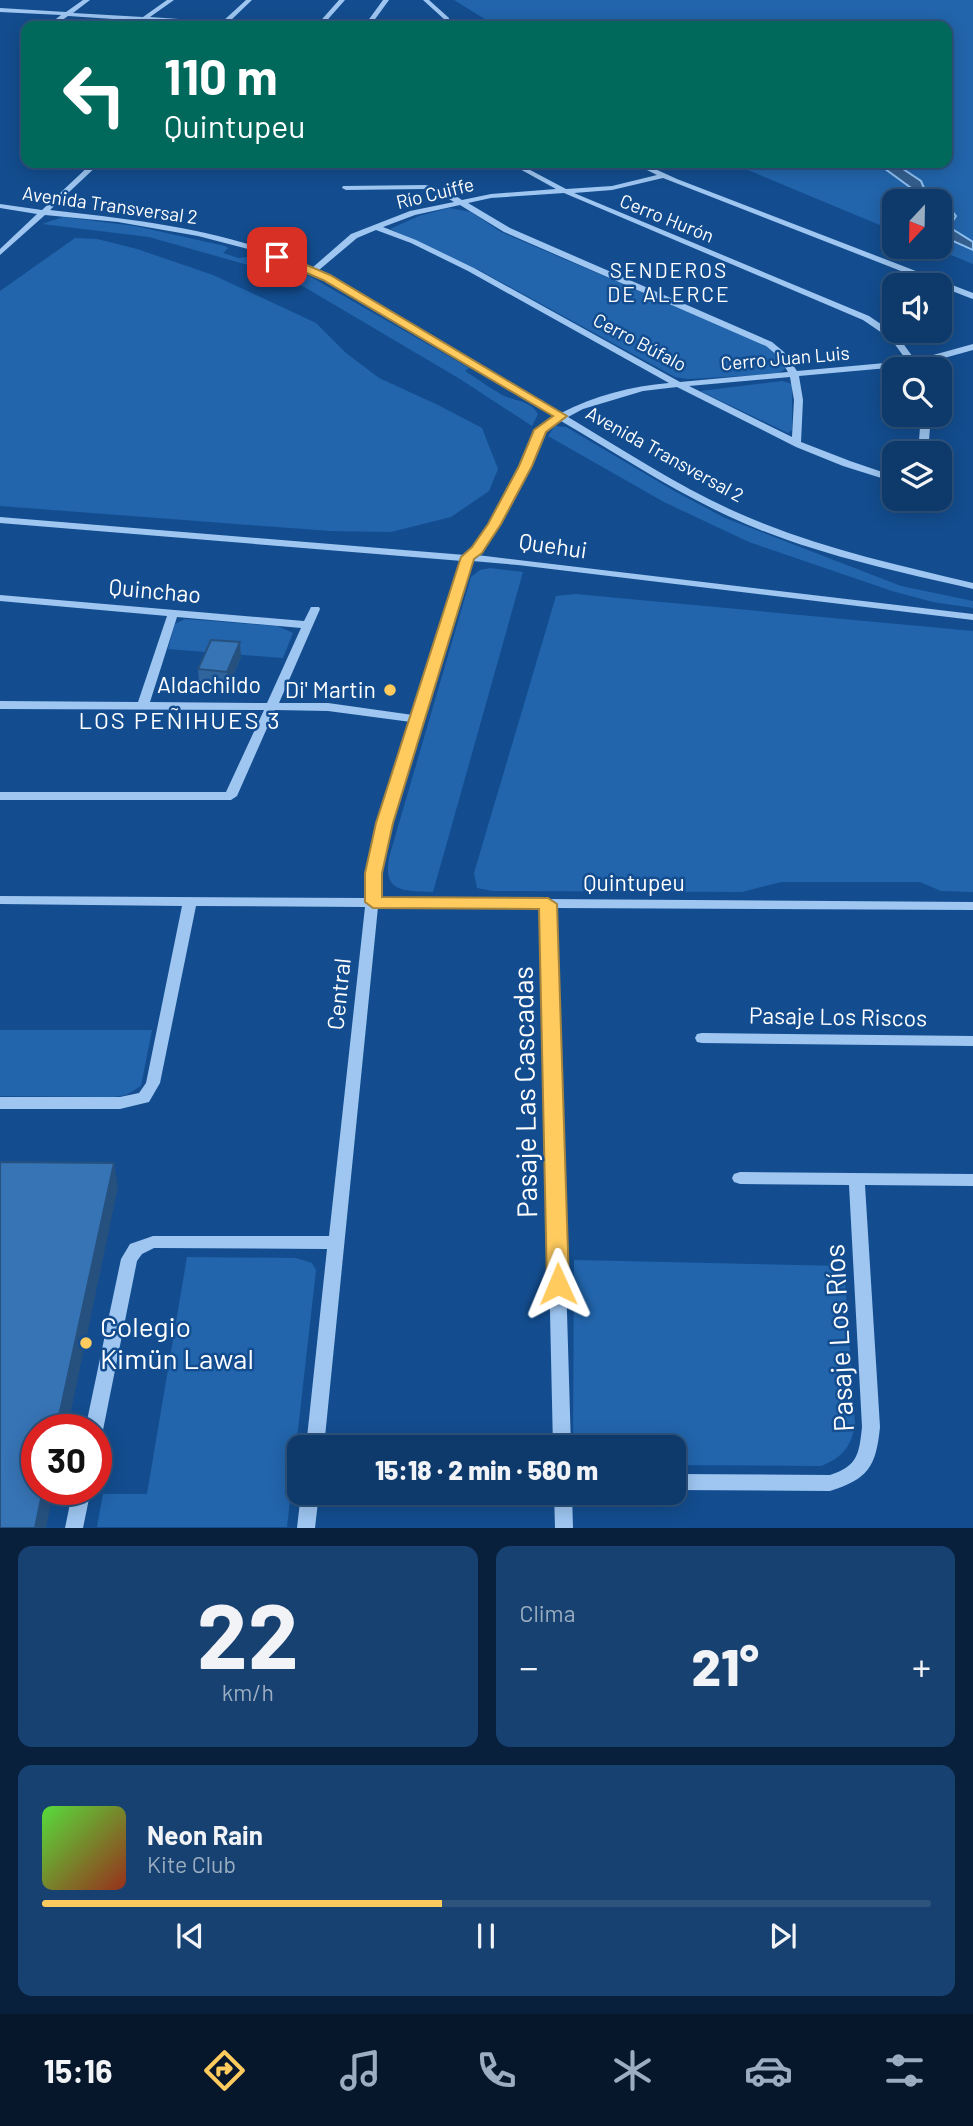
<!DOCTYPE html>
<html lang="es">
<head>
<meta charset="utf-8">
<style>
  body { margin:0; font-family:Barlow,sans-serif; background:#174171; color:#f1f3f6; height:100vh; display:flex; flex-direction:column; font-size:26px; white-space:nowrap }
  * { box-sizing:border-box; margin:0 }
  p { font-size:23px; color:#9badc1 }
  .icon { flex:none; width:38px; height:38px; fill:none; stroke:currentColor; stroke-width:2; stroke-linecap:round; stroke-linejoin:round }
  .map { position:relative; height:1528px; overflow:hidden }
  .panel { display:flex; flex-direction:column; gap:18px; padding:18px; background:#08203b; flex:1 }
  .panel>* { flex:none }
  .top-card { position:absolute; left:21px; top:21px; width:931px; height:147px; border-radius:14px; box-shadow:0 4px 18px #0003,0 0 0 2px #2e547e; background:#00695c; color:#fff; overflow:hidden }
  .needle { width:46px; rotate:202deg }
  .fabs { position:absolute; left:882px; top:189px; display:grid; gap:14px }
  .fabs a { display:grid; place-items:center; width:70px; height:70px; border-radius:14px; background:#0e3a6b; box-shadow:0 4px 18px #0003,0 0 0 2px #2e547e; font-size:35px }
  .speed { position:absolute; left:21px; top:1414px; display:flex; gap:14px; font-size:35px; font-weight:700; text-align:center }
  .speed>* { display:grid; place-content:center; width:91px; height:91px; border-radius:50%; background:#0e3a6b; box-shadow:0 4px 18px #0003,0 0 0 2px #2e547e; line-height:1 }
  .speed .limit { border:10px solid #d22; background:#fff; color:#111 }
  .pin { position:absolute; display:grid; place-items:center; width:60px; height:60px; color:#fff; margin:-30px; border-radius:14px; box-shadow:0 4px 10px #0006 }
  .me { position:absolute; width:77px; margin:-38px; rotate:359deg; stroke-linejoin:round; filter:drop-shadow(0 0 5px #0008) }
  .turn { display:flex; align-items:center; gap:24px; height:147px; padding:0 28px; font-size:32px }
  .turn .icon { width:91px; height:91px; stroke-width:2.5 }
  .turn b { display:block; font-size:49px; line-height:60px }
  .big { font-size:52px; font-weight:800; line-height:1.1 }
  .panel .card { flex:1; display:flex; flex-direction:column; justify-content:center; gap:10px; min-width:0; padding:0 24px; border-radius:14px; background:#174171 }
  .panel .dial { align-items:center; gap:0 }
  .dial b { font-size:91px; line-height:1 }
  .song { display:flex; align-items:center; gap:21px }
  .cover { width:84px; height:84px; border-radius:10px; background:linear-gradient(135deg,hsl(110 70% 55%),hsl(10 70% 35%)) }
  .played { height:7px; border-radius:4px; background:linear-gradient(90deg,#ffcb5e 45%,#2e547e 45%) }
  .keys { display:flex; justify-content:space-around; direction:ltr }
  .heat { display:flex; justify-content:space-between; align-items:center; font-size:38px; direction:ltr }
  .panel .tiles { flex:1; display:grid; gap:18px; grid-template-columns:1fr 1fr }
  .card:last-child { grid-column:span 2 }
  .trip { position:absolute; left:287px; top:1435px; width:399px; height:70px; border-radius:14px; background:#0e3a6b; box-shadow:0 4px 18px #0003,0 0 0 2px #2e547e; font-weight:800; line-height:70px; text-align:center }
  .tab-bar { display:flex; height:112px; justify-content:space-around; align-items:center; background:#06172b; color:#9badc1 }
  .tab-bar .icon { width:49px; height:49px }
  .tab-bar .current { color:#ffcb5e }
  .tab-bar b { font-size:32px; color:#f1f3f6 }
  .map>svg:first-child { display:block }
  .green { fill:#2265ac }
  .water { fill:#356090; stroke:#90c2f4; stroke-width:2 }
  .lines { fill:none; stroke-linecap:round; stroke-linejoin:round }
  .minor { fill:#9ec6f1; fill-rule:evenodd }
  .wall { fill:#2f649d }
  .shaded-wall { fill:#26517f }
  .building { fill:#3774b6; stroke:#26517f; stroke-width:2 }
  .route { fill:#ffcb5e; stroke:#a6843d; stroke-width:2 }
  .poi-dot { fill:#ffcb5e; stroke:#134d8f; stroke-width:2.5 }
  .labels { text-anchor:middle; stroke-width:5; stroke-linejoin:round; paint-order:stroke }
  .far-street-label { font-size:19px; fill:#fff; stroke:#134d8f }
  .far-neighbourhood-label { font-size:21px; letter-spacing:2px; fill:#fff; stroke:#134d8f }
  .street-label { font-size:23px; fill:#fff; stroke:#134d8f }
  .poi-label { font-size:23px; fill:#fff; stroke:#134d8f; text-anchor:end }
  .neighbourhood-label { font-size:24px; letter-spacing:2px; fill:#fff; stroke:#134d8f }
  .near-street-label { font-size:28px; fill:#fff; stroke:#134d8f }
  .near-poi-label { font-size:28px; fill:#fff; stroke:#134d8f; text-anchor:start }
</style>
</head>
<body>
<div class="map">
<svg width="973" height="1528" viewBox="0 0 973 1528">
  <rect width="100%" height="100%" fill="#134d8f"/>
  <path class="green" d="M454,0H973V264L931,247H940V201H894V231L731,163H947V26H496Z
    M449,208L471,212L501,232L763,344L784,360L786,368L778,374L688,379L675,377L479,270L390,229L419,216Z
    M63,217L135,226L225,246L228,248L223,253L238,258L259,256L297,269L469,368L465,371C478,379 491,389 504,396C516,401 531,401 538,414L532,426L460,379L306,288L269,271L149,237L42,224Z
    M75,238L97,239L137,249L213,275L316,323L346,353L379,378L438,405L482,428L498,469L489,491L451,517L391,532L330,531L0,506V291Z
    M782,381L792,384V430L788,433L700,391Z
    M555,426L566,427L676,492L725,518L901,586L973,601V608L933,602L892,591L749,542L664,502L548,436Z
    M490,568L523,572L433,892C402,891 381,892 390,854L471,577L480,570Z
    M575,594L973,631V892L941,891L920,882H781L742,892L493,891L477,888L474,873L556,596Z
    M185,619L277,626L293,633L283,658L168,649L175,624Z
    M0,1030H152L141,1086L126,1095L114,1097L0,1096Z
    M187,1257L296,1258L312,1263L316,1270L287,1527H97L103,1494H147Z
    M574,1260L844,1266L855,1424C852,1446 842,1458 821,1466L674,1465V1447H573Z"/>
  <path class="water" d="M877,163H894L921,181L924,188L943,200L956,216L949,227L973,242V250L942,236L940,201H929Z"/>
  <g class="lines">
    <path class="minor" d="M83,0H90L73,13L143,17L167,0H174L150,17L222,22L246,0H252L229,22L268,26H218L68,16L54,26H47L61,15L0,12V8L66,12Z
      M339,0H345L322,26H316Z
      M383,0H389L373,22L375,26H369L367,22Z
      M423,0H429L449,18V20H445Z
      M92,163H100L50,210C139,220 230,230 312,268L351,234L410,211L454,202L439,193L425,189L346,190L342,188L343,186L425,185L445,189L462,200L491,194L556,189L509,163H517L566,189L612,186L657,175L633,163H642L677,179L973,293V299L970,298L663,178L612,190L574,193L869,316L897,335L915,360L973,344V350L919,365L921,369H913L910,366L799,376L803,400L801,442L850,461L894,476V482L843,466L796,447L677,387L643,391L583,409L568,417C622,449 679,487 736,512C812,546 893,564 973,583V589C890,570 805,552 728,516C670,489 616,453 561,421L545,431L531,466L500,524L477,555L973,614V620L518,565L472,561L383,852L379,898L973,902V910L555,908L571,1447H553L541,908L378,907L324,1447H306L327,1249L154,1248L142,1254L137,1261L103,1430L100,1435L96,1437V1430H85L121,1259L130,1244L153,1236H329L365,907L196,906L160,1083L149,1102L120,1109H0V1097H120L139,1093L146,1083L182,906L0,904V896L366,898L371,852L411,722L328,711L275,710L237,796L231,800H0V792H226L264,710L0,709V701L138,702L167,616L0,601V595L304,621L311,607H319L320,609L279,703H328L413,715L462,561L0,523V517L465,555C489,536 508,493 521,466C531,445 532,428 554,417L323,279L299,267L248,249L198,236L118,222L45,215L0,255V249L37,214L0,208V204L42,210ZM564,193L863,320L891,339L907,361L797,371L784,352L772,342L510,228L468,203L491,198ZM460,205L504,232L766,346L778,356L788,372L680,382L474,268L416,240L383,227L415,215ZM376,230L411,243L468,271L669,383C632,386 594,396 561,413L319,270L357,238ZM790,377L794,400L792,437L689,386ZM177,617L301,628L267,703L150,702Z
      M921,415H931L928,453H918Z
      M914,499H924L923,512L919,513L914,510Z
      M702,1033L973,1036V1046L702,1043L697,1042L695,1038L697,1034Z
      M740,1172L973,1174V1186L865,1185L880,1427C876,1467 868,1479 830,1491L674,1490V1474L830,1475C858,1466 859,1454 862,1427L849,1185L740,1184L734,1182L732,1178L734,1174Z
      M73,1489H91L83,1528H65Z
      M301,1493H319L315,1528H297Z
      M554,1493H572L573,1528H555Z"/>
  </g>
  <path class="wall" d="M241,657L228,687L199,684L198,669Z"/>
  <path class="shaded-wall" d="M240,642L241,657L228,687L227,672Z
    M114,1163L118,1187L67,1430H56Z
    M43,1489H54L46,1528H35Z"/>
  <path class="building" d="M211,640L240,642L227,672L198,669Z
    M0,1162L114,1163L56,1430H37V1489H43L35,1528H0Z"/>
  <path class="route" d="M274,254H281L330,275L567,416L546,432L532,466L501,524L482,553L474,559L393,823L382,873V897L548,898L557,904L569,1284L565,1290L558,1293L550,1290L547,1284L539,909L373,908L365,902V873L376,823L461,557L472,547L488,524L519,466L534,430L553,416L323,280L274,259Z"/>
  <g class="poi-dot">
    <circle cx="390" cy="690" r="7"/>
    <circle cx="86" cy="1343" r="7"/>
  </g>
  <g class="labels">
    <g class="far-street-label">
      <text transform="translate(435 193) rotate(-14)" y="7">Río Cuiffe</text>
      <text transform="translate(110 205) rotate(8)" y="7">Avenida Transversal 2</text>
      <text transform="translate(667 218) rotate(22)" y="7">Cerro Hurón</text>
      <text transform="translate(640 342) rotate(28)" y="7">Cerro Búfalo</text>
      <text transform="translate(785 358) rotate(-5)" y="7">Cerro Juan Luis</text>
      <text transform="translate(665 454) rotate(29)" y="7">Avenida Transversal 2</text>
    </g>
    <g class="far-neighbourhood-label">
      <text x="669" y="278">SENDEROS<tspan x="669" dy="24">DE ALERCE</tspan></text>
    </g>
    <g class="street-label">
      <text transform="translate(553 546) rotate(8)" y="8">Quehui</text>
      <text transform="translate(155 591) rotate(5)" y="8">Quinchao</text>
      <text x="209" y="693">Aldachildo</text>
      <text x="634" y="891">Quintupeu</text>
      <text transform="translate(339 994) rotate(-84)" y="8">Central</text>
      <text transform="translate(838 1017) rotate(1)" y="8">Pasaje Los Riscos</text>
    </g>
    <g class="poi-label">
      <text x="376" y="698">Di' Martin</text>
    </g>
    <g class="neighbourhood-label">
      <text x="180" y="729">LOS PEÑIHUES 3</text>
    </g>
    <g class="near-street-label">
      <text transform="translate(525 1092) rotate(-91)" y="10">Pasaje Las Cascadas</text>
      <text transform="translate(839 1338) rotate(-93)" y="10">Pasaje Los Ríos</text>
    </g>
    <g class="near-poi-label">
      <text x="100" y="1337">Colegio<tspan x="100" dy="32">Kimün Lawal</tspan></text>
    </g>
  </g>
</svg>
<div class="fabs">
<a><svg class="needle" viewBox="-14 -14 28 28"><path d="M0-13l5 13h-10z" fill="#e53935"/><path d="M0 13l5-13h-10z" fill="#9badc1"/></svg></a>
<a><svg class="icon" aria-label="sound" viewBox="0 0 24 24"><path d="M4 9h4l5-4v14l-5-4H4zM17 9q2 3 0 6"/></svg></a>
<a><svg class="icon" aria-label="search" viewBox="0 0 24 24"><circle cx="10" cy="10" r="6"/><path d="M15 15l6 6"/></svg></a>
<a><svg class="icon" aria-label="layers" viewBox="0 0 24 24"><path d="M12 4l9 5-9 5-9-5zM3 14l9 5 9-5"/></svg></a>
</div>
<div class="speed"><div class="limit">30</div></div>
<div class="pin" style="left:277px;top:257px;background:#d93025"><svg class="icon" aria-label="arrive" viewBox="0 0 24 24"><path d="M6 21V4h12l-3 4 3 4H6"/></svg></div>
<svg class="me" style="left:558px;top:1284px" viewBox="-20 -20 40 40"><path d="M0-17L14 15 0 8-14 15z" fill="#ffcb5e" stroke="#fff" stroke-width="4"/></svg>
<div class="trip">15:18 · 2 min · 580 m</div>
<div class="top-card">
<div class="turn"><svg class="icon" aria-label="left" viewBox="0 0 24 24"><path d="M17 20v-9H6M10 6l-5 5 5 5"/></svg><div><b>110 m</b>Quintupeu</div></div>
</div>
</div>
<section class="panel">
<div class="tiles">
<div class="card dial"><b>22</b><p>km/h</p></div>
<div class="card"><p>Clima</p>
<div class="heat"><a>−</a><b class="big">21°</b><a>+</a></div>
</div>
<div class="card">
<div class="song"><i class="cover"></i><div><b>Neon Rain</b><p>Kite Club</p></div></div>
<div class="played"></div>
<div class="keys"><svg class="icon" aria-label="previous" viewBox="0 0 24 24"><path d="M18 5L8 12l10 7zM5 5v14"/></svg><svg class="icon" aria-label="pause" viewBox="0 0 24 24"><path d="M8 5v14M16 5v14"/></svg><svg class="icon" aria-label="next" viewBox="0 0 24 24"><path d="M6 5l10 7-10 7zM19 5v14"/></svg></div>
</div>
</div>
</section>
<nav class="tab-bar">
<b>15:16</b>
<svg class="icon current" aria-label="directions" viewBox="0 0 24 24"><path d="M12 3l9 9-9 9-9-9zM9 14v-3h6M13 9l2 2-2 2"/></svg>
<svg class="icon" aria-label="music" viewBox="0 0 24 24"><path d="M9 18V5l10-2v13"/><circle cx="6" cy="18" r="3"/><circle cx="16" cy="16" r="3"/></svg>
<svg class="icon" aria-label="phone" viewBox="0 0 24 24"><path d="M5 4h4l2 5-3 2q2 4 5 5l2-3 5 2v4C11 20 4 13 5 4z"/></svg>
<svg class="icon" aria-label="climate" viewBox="0 0 24 24"><path d="M12 3v18M4 7l16 10M4 17L20 7"/></svg>
<svg class="icon" aria-label="car" viewBox="0 0 24 24"><path d="M5 17H2v-5l4-1 3-4h7l3 4 3 1v5h-3M9 17h6M6 11h13"/><circle cx="7" cy="17" r="2"/><circle cx="17" cy="17" r="2"/></svg>
<svg class="icon" aria-label="filters" viewBox="0 0 24 24"><path d="M4 7h16M4 17h16"/><circle cx="9" cy="7" r="2"/><circle cx="15" cy="17" r="2"/></svg>
</nav>
</body>
</html>
